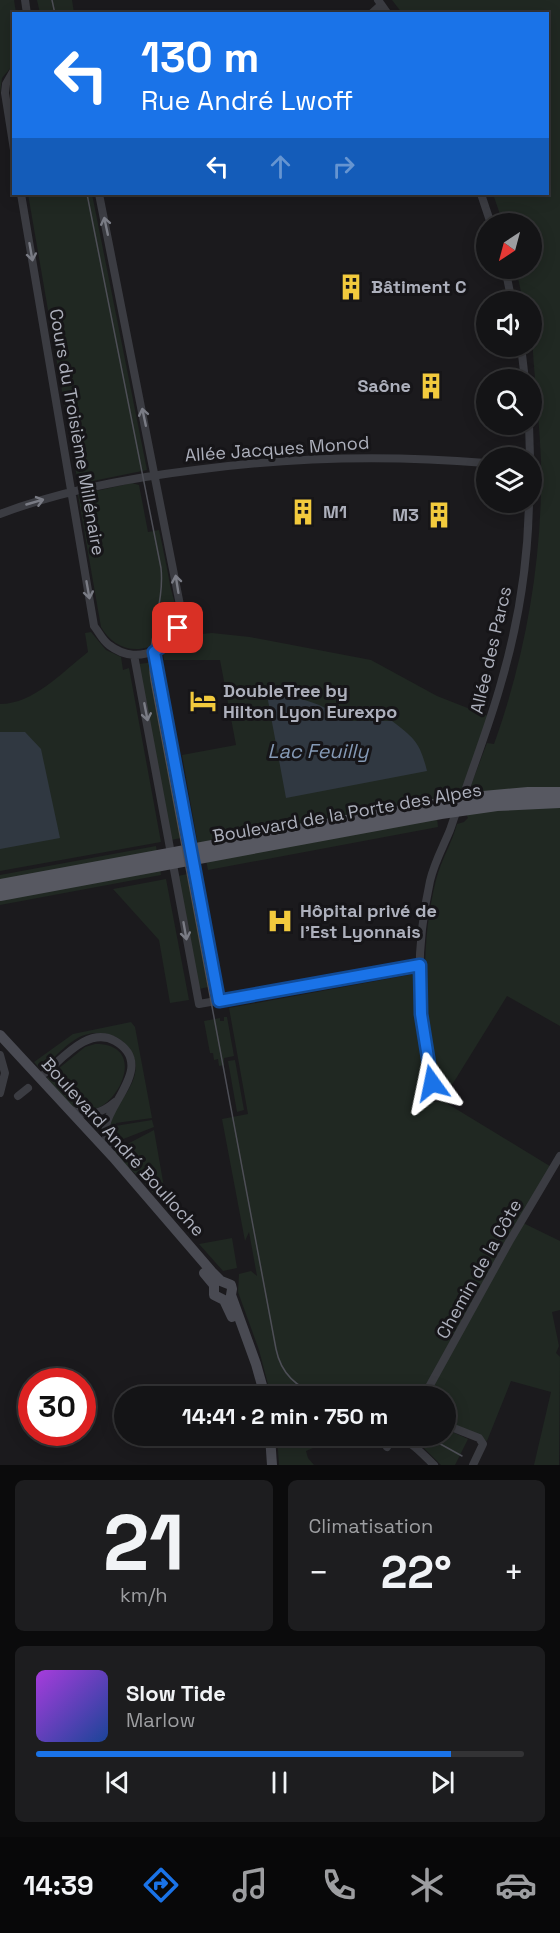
<!DOCTYPE html>
<html lang="fr">
<head>
<meta charset="utf-8">
<style>
  body { margin:0; font-family:"Space Grotesk",sans-serif; background:#1d1d1f; color:#f1f3f6; height:100vh; display:flex; flex-direction:column; font-size:22px; white-space:nowrap }
  * { box-sizing:border-box; margin:0 }
  p { font-size:20px; color:#9d9ea1 }
  .icon { flex:none; width:33px; height:33px; fill:none; stroke:currentColor; stroke-width:2; stroke-linecap:round; stroke-linejoin:round }
  .map { position:relative; height:1465px; overflow:hidden }
  .side { display:flex; flex-direction:column; gap:15px; padding:15px; background:#0b0b0c; flex:1 }
  .side>* { flex:none }
  .top-card { position:absolute; left:12px; top:12px; width:537px; height:183px; border-radius:0px; box-shadow:0 3px 15px #0003,0 0 0 2px #333335; background:#1a73e8; color:#fff; overflow:hidden }
  .needle { width:39px; rotate:216deg }
  .fabs { position:absolute; left:476px; top:213px; display:grid; gap:12px }
  .fabs a { display:grid; place-items:center; width:66px; height:66px; border-radius:50%; background:#141416; box-shadow:0 3px 15px #0003,0 0 0 2px #333335; font-size:30px }
  .speed { position:absolute; left:18px; top:1368px; display:flex; gap:12px; font-size:30px; font-weight:700; text-align:center }
  .speed>* { display:grid; place-content:center; width:78px; height:78px; border-radius:50%; background:#141416; box-shadow:0 3px 15px #0003,0 0 0 2px #333335; line-height:1 }
  .speed .limit { border:9px solid #d22; background:#fff; color:#111 }
  .pin { position:absolute; display:grid; place-items:center; width:51px; height:51px; color:#fff; margin:-26px; border-radius:12px; box-shadow:0 3px 9px #0006 }
  .me { position:absolute; width:66px; margin:-33px; rotate:348deg; stroke-linejoin:round; filter:drop-shadow(0 0 4px #0008) }
  .turn { display:flex; align-items:center; gap:21px; height:126px; padding:0 30px; font-size:27px }
  .turn .icon { width:78px; height:78px; stroke-width:2.5 }
  .turn b { display:block; font-size:42px; line-height:51px }
  .lanes { display:flex; align-items:center; height:57px; padding:0 30px; background:#0003; justify-content:center; gap:30px; direction:ltr }
  .lanes .off { opacity:.35 }
  .big { font-size:45px; font-weight:700; line-height:1.1 }
  .side .widget { flex:1; display:flex; flex-direction:column; justify-content:center; gap:9px; min-width:0; padding:0 21px; border-radius:9px; background:#1d1d1f }
  .side .dial { align-items:center; gap:0 }
  .dial b { font-size:78px; line-height:1 }
  .song { display:flex; align-items:center; gap:18px }
  .cover { width:72px; height:72px; border-radius:9px; background:linear-gradient(135deg,hsl(280 70% 55%),hsl(220 70% 35%)) }
  .played { height:6px; border-radius:3px; background:linear-gradient(90deg,#1a73e8 85%,#333335 85%) }
  .keys { display:flex; justify-content:space-around; direction:ltr }
  .heat { display:flex; justify-content:space-between; align-items:center; font-size:33px; direction:ltr }
  .side .tiles { flex:1; display:grid; gap:15px; grid-template-columns:1fr 1fr }
  .widget:last-child { grid-column:span 2 }
  .trip { position:absolute; left:114px; top:1386px; width:342px; height:60px; border-radius:30px; background:#141416; box-shadow:0 3px 15px #0003,0 0 0 2px #333335; font-weight:700; line-height:60px; text-align:center }
  .dock { display:flex; height:96px; justify-content:space-around; align-items:center; background:#080809; color:#9d9ea1 }
  .dock .icon { width:42px; height:42px }
  .dock .active { color:#1a73e8 }
  .dock b { font-size:27px; color:#f1f3f6 }
  .map>svg:first-child { display:block }
  .green { fill:#202822 }
  .water { fill:#303841 }
  .lines { fill:none; stroke-linecap:round; stroke-linejoin:round }
  .minor { stroke:#3b3c42; stroke-width:8 }
  .secondary { stroke:#494a52; stroke-width:10 }
  .primary { stroke:#575861; stroke-width:12 }
  .tram { stroke:#4e4f57; stroke-width:1.5 }
  .oneway { stroke:#7a7c85 }
  .route-casing { stroke:#114b97; stroke-width:15 }
  .route { stroke:#1a73e8; stroke-width:10 }
  .labels { text-anchor:middle; stroke-width:6; stroke-linejoin:round; paint-order:stroke }
  .poi-label { font-size:18px; font-weight:bold; fill:#adb0bc; stroke:#161518; text-anchor:start }
  .street-label { font-size:18px; fill:#adb0bc; stroke:#161518 }
  .water-label { font-size:20px; font-style:italic; fill:#859ab6; stroke:#161518 }
</style>
</head>
<body>
<div class="map">
<svg width="560" height="1465" viewBox="0 0 560 1465">
  <rect width="100%" height="100%" fill="#1b1a1d"/>
  <path class="green" d="M0,0H14L16,13L14,14L13,65L2,78L0,94Z
    M37,0H72L74,13H40Z
    M392,0H560V790L475,793L471,785L487,743L494,744C526,655 543,557 541,461C539,408 531,355 531,302L523,301L516,269L531,268V224L503,223L493,194H548V14L402,13Z
    M28,194H92L147,470L78,484Z
    M132,483L139,485L148,532L159,530C163,549 167,567 170,585C172,594 176,604 176,613C177,632 157,648 139,649C122,650 109,641 101,627L78,495Z
    M91,632L106,650L121,657L123,670L129,668L161,842L0,871V704C34,704 62,672 88,652L85,633Z
    M212,633L250,637L371,660L437,696L488,716L461,794L459,796L198,845L182,755L236,745L220,660H164L163,652L178,636Z
    M154,662L186,837L171,840L139,664Z
    M560,796V1026L507,996L452,1085L436,1077C423,1013 420,944 436,880C441,860 452,843 457,824L464,822L468,818L467,816L472,802Z
    M437,818L438,827L208,870L206,860Z
    M156,846L157,852L0,881V875Z
    M160,868L161,875L0,905V899Z
    M192,873L213,986L199,989L178,876Z
    M166,879L189,1000L170,1003L159,940L113,889Z
    M414,974C415,1017 422,1059 431,1102L443,1101L553,1168L521,1222L560,1241V1310L552,1312L559,1346L556,1353L560,1357L559,1465H534L551,1392L511,1381L487,1441L446,1425V1396H271L259,1350L238,1292L239,1274L251,1271L257,1276L249,1232L245,1241L222,1119L248,1114L229,1008Z
    M224,1017H227L234,1056L224,1058V1065L219,1066L218,1059L214,1060L213,1053H210L204,1021L220,1018V1021H224Z
    M131,1022L135,1027L152,1118L116,1123L115,1126L152,1120L154,1127L113,1143L116,1150L154,1130L168,1210C158,1199 149,1187 138,1176C127,1166 113,1156 109,1141C101,1111 141,1091 135,1061C129,1035 97,1026 76,1039C63,1047 52,1060 41,1070L34,1062L73,1034Z
    M95,1044C158,1043 107,1133 72,1106C63,1099 55,1087 47,1078L85,1047Z
    M235,1060L244,1110L237,1112L228,1061Z
    M232,1238L237,1268L223,1271L199,1244Z
    M446,1429L468,1439L455,1465H441L415,1439L406,1436H446Z
    M277,1436H381L383,1439C357,1436 330,1439 306,1451L308,1458L314,1465H279Z"/>
  <path class="water" d="M267,695C295,695 324,703 345,721H392C414,738 420,742 427,771L286,798Z
    M0,732H25L41,749L60,838L0,849Z"/>
  <g class="lines">
    <path class="minor" d="M25,0L27,14
      M378,0L388,14
      M371,14L381,5
      M14,70L6,84L5,93L14,150
      M21,194L94,626C99,632 102,640 109,645C140,669 177,646 181,610L99,194
      M481,194L491,224
      M505,268L512,302
      M521,346L525,380
      M529,424L530,458
      M0,514C63,490 129,478 195,470C292,457 388,455 486,463
      M154,652L219,1001
      M134,655L199,1004L420,965
      M0,1055L5,1073L0,1093
      M45,1073C63,1058 89,1026 115,1041C155,1064 110,1101 106,1126C104,1135 108,1144 111,1153
      M446,1092C443,1091 439,1091 437,1089C430,1085 430,1071 428,1064C416,1004 417,940 430,881C434,863 443,847 450,830C454,819 456,810 462,800C475,761 490,723 501,683C518,625 528,563 529,502
      M18,1096L28,1088
      M71,1110C88,1117 101,1114 115,1102
      M424,1396L509,1242L560,1156
      M446,1425L479,1438L483,1444L473,1465
      M387,1447L392,1438C408,1436 423,1455 434,1465"/>
    <path class="secondary" d="M0,1035L113,1157L212,1272L221,1281L231,1285L232,1289L231,1295L256,1364L265,1396
      M204,1273L214,1285V1295L224,1300L232,1317
      M270,1436L272,1465"/>
    <path class="primary" d="M0,885L472,798L528,793H560
      M0,895L441,813L497,805L560,802"/>
    <path class="tram" d="M52,0L55,14
      M87,194L161,568C165,606 145,642 151,680L276,1349C281,1374 298,1389 322,1396
      M426,1436L462,1456"/>
  </g>
  <defs><path id="oneway-shaft" d="M-6 0H5M1.5-3L5.5 0L1.5 3" fill="none" stroke-width="1.6" stroke-linecap="round" stroke-linejoin="round" transform="scale(1.5)"/></defs>
  <g class="oneway">
    <use href="#oneway-shaft" transform="translate(106 226) rotate(-102)"/>
    <use href="#oneway-shaft" transform="translate(31 252) rotate(80)"/>
    <use href="#oneway-shaft" transform="translate(144 417) rotate(-102)"/>
    <use href="#oneway-shaft" transform="translate(35 502) rotate(-16)"/>
    <use href="#oneway-shaft" transform="translate(177 584) rotate(-99)"/>
    <use href="#oneway-shaft" transform="translate(88 590) rotate(80)"/>
    <use href="#oneway-shaft" transform="translate(146 712) rotate(79)"/>
    <use href="#oneway-shaft" transform="translate(185 931) rotate(80)"/>
  </g>
  <g class="lines">
    <g class="route-casing">
      <path id="route" d="M178,628L165,644L154,652L219,1001L420,965L421,1014L432,1083"/>
    </g>
    <use href="#route" class="route"/>
  </g>
  <defs>
    <g id="building-bare" transform="scale(2.07)"><path d="M-4-6H4V6H1V3H-1V6H-4ZM-2.5-4.3h1.7v1.8h-1.7ZM.8-4.3h1.7v1.8H.8ZM-2.5-1h1.7V.8h-1.7ZM.8-1h1.7V.8H.8Z" fill="#f2ca3d" stroke="#161518" stroke-width="2.5" paint-order="stroke"/></g>
    <g id="hotel-bare" transform="scale(2.07)"><path d="M-6-4.5h1.5V1H6V5H4.5V3h-9V5H-6ZM-4 0a1.8 1.8 0 1 1 3.6 0ZM.5 0V-2.5h3Q6-2.5 6 0Z" fill="#f2ca3d" stroke="#161518" stroke-width="2.5" paint-order="stroke"/></g>
    <g id="hospital-bare" transform="scale(2.07)"><path d="M-5-5h3v3.5h4V-5h3V5h-3V1.5h-4V5h-3Z" fill="#f2ca3d" stroke="#161518" stroke-width="2.5" paint-order="stroke"/></g>
  </defs>
  <g fill-rule="evenodd">
    <use href="#building-bare" x="351" y="287"/>
    <use href="#building-bare" x="431" y="386"/>
    <use href="#building-bare" x="303" y="512"/>
    <use href="#building-bare" x="439" y="515"/>
    <use href="#hotel-bare" x="203" y="701"/>
    <use href="#hospital-bare" x="280" y="921"/>
  </g>
  <g class="labels">
    <g class="poi-label">
      <text x="371" y="293">Bâtiment C</text>
      <text x="411" y="392" text-anchor="end">Saône</text>
      <text x="323" y="518">M1</text>
      <text x="419" y="521" text-anchor="end">M3</text>
      <text x="223" y="697">DoubleTree by<tspan x="223" dy="21">Hilton Lyon Eurexpo</tspan></text>
      <text x="300" y="917">Hôpital privé de<tspan x="300" dy="21">l'Est Lyonnais</tspan></text>
    </g>
    <g class="street-label">
      <text transform="translate(77 432) rotate(80)" y="6">Cours du Troisième Millénaire</text>
      <text transform="translate(277 449) rotate(-4)" y="6">Allée Jacques Monod</text>
      <text transform="translate(491 650) rotate(-77)" y="6">Allée des Parcs</text>
      <text transform="translate(347 813) rotate(-10)" y="6">Boulevard de la Porte des Alpes</text>
      <text transform="translate(123 1147) rotate(48)" y="6">Boulevard André Boulloche</text>
      <text transform="translate(479 1269) rotate(-61)" y="6">Chemin de la Côte</text>
    </g>
    <g class="water-label">
      <text x="318" y="758">Lac Feuilly</text>
    </g>
  </g>
</svg>
<div class="fabs">
<a><svg class="needle" viewBox="-14 -14 28 28"><path d="M0-13l5 13h-10z" fill="#e53935"/><path d="M0 13l5-13h-10z" fill="#9d9ea1"/></svg></a>
<a><svg class="icon" aria-label="sound" viewBox="0 0 24 24"><path d="M4 9h4l5-4v14l-5-4H4zM17 9q2 3 0 6"/></svg></a>
<a><svg class="icon" aria-label="search" viewBox="0 0 24 24"><circle cx="10" cy="10" r="6"/><path d="M15 15l6 6"/></svg></a>
<a><svg class="icon" aria-label="layers" viewBox="0 0 24 24"><path d="M12 4l9 5-9 5-9-5zM3 14l9 5 9-5"/></svg></a>
</div>
<div class="speed"><div class="limit">30</div></div>
<div class="pin" style="left:178px;top:628px;background:#d93025"><svg class="icon" aria-label="arrive" viewBox="0 0 24 24"><path d="M6 21V4h12l-3 4 3 4H6"/></svg></div>
<svg class="me" style="left:432px;top:1083px" viewBox="-20 -20 40 40"><path d="M0-17L14 15 0 8-14 15z" fill="#1a73e8" stroke="#fff" stroke-width="4"/></svg>
<div class="trip">14:41 · 2 min · 750 m</div>
<div class="top-card">
<div class="turn"><svg class="icon" aria-label="left" viewBox="0 0 24 24"><path d="M17 20v-9H6M10 6l-5 5 5 5"/></svg><div><b>130 m</b>Rue André Lwoff</div></div>
<div class="lanes"><svg class="icon" aria-label="left" viewBox="0 0 24 24"><path d="M17 20v-9H6M10 6l-5 5 5 5"/></svg><svg class="icon off" aria-label="ahead" viewBox="0 0 24 24"><path d="M12 20V5M6 11l6-6 6 6"/></svg><svg class="icon off" aria-label="right" viewBox="0 0 24 24"><path d="M7 20v-9h11M14 6l5 5-5 5"/></svg></div>
</div>
</div>
<section class="side">
<div class="tiles">
<div class="widget dial"><b>21</b><p>km/h</p></div>
<div class="widget"><p>Climatisation</p>
<div class="heat"><a>−</a><b class="big">22°</b><a>+</a></div>
</div>
<div class="widget">
<div class="song"><i class="cover"></i><div><b>Slow Tide</b><p>Marlow</p></div></div>
<div class="played"></div>
<div class="keys"><svg class="icon" aria-label="previous" viewBox="0 0 24 24"><path d="M18 5L8 12l10 7zM5 5v14"/></svg><svg class="icon" aria-label="pause" viewBox="0 0 24 24"><path d="M8 5v14M16 5v14"/></svg><svg class="icon" aria-label="next" viewBox="0 0 24 24"><path d="M6 5l10 7-10 7zM19 5v14"/></svg></div>
</div>
</div>
</section>
<nav class="dock">
<b>14:39</b>
<svg class="icon active" aria-label="directions" viewBox="0 0 24 24"><path d="M12 3l9 9-9 9-9-9zM9 14v-3h6M13 9l2 2-2 2"/></svg>
<svg class="icon" aria-label="music" viewBox="0 0 24 24"><path d="M9 18V5l10-2v13"/><circle cx="6" cy="18" r="3"/><circle cx="16" cy="16" r="3"/></svg>
<svg class="icon" aria-label="phone" viewBox="0 0 24 24"><path d="M5 4h4l2 5-3 2q2 4 5 5l2-3 5 2v4C11 20 4 13 5 4z"/></svg>
<svg class="icon" aria-label="climate" viewBox="0 0 24 24"><path d="M12 3v18M4 7l16 10M4 17L20 7"/></svg>
<svg class="icon" aria-label="car" viewBox="0 0 24 24"><path d="M5 17H2v-5l4-1 3-4h7l3 4 3 1v5h-3M9 17h6M6 11h13"/><circle cx="7" cy="17" r="2"/><circle cx="17" cy="17" r="2"/></svg>
</nav>
</body>
</html>
